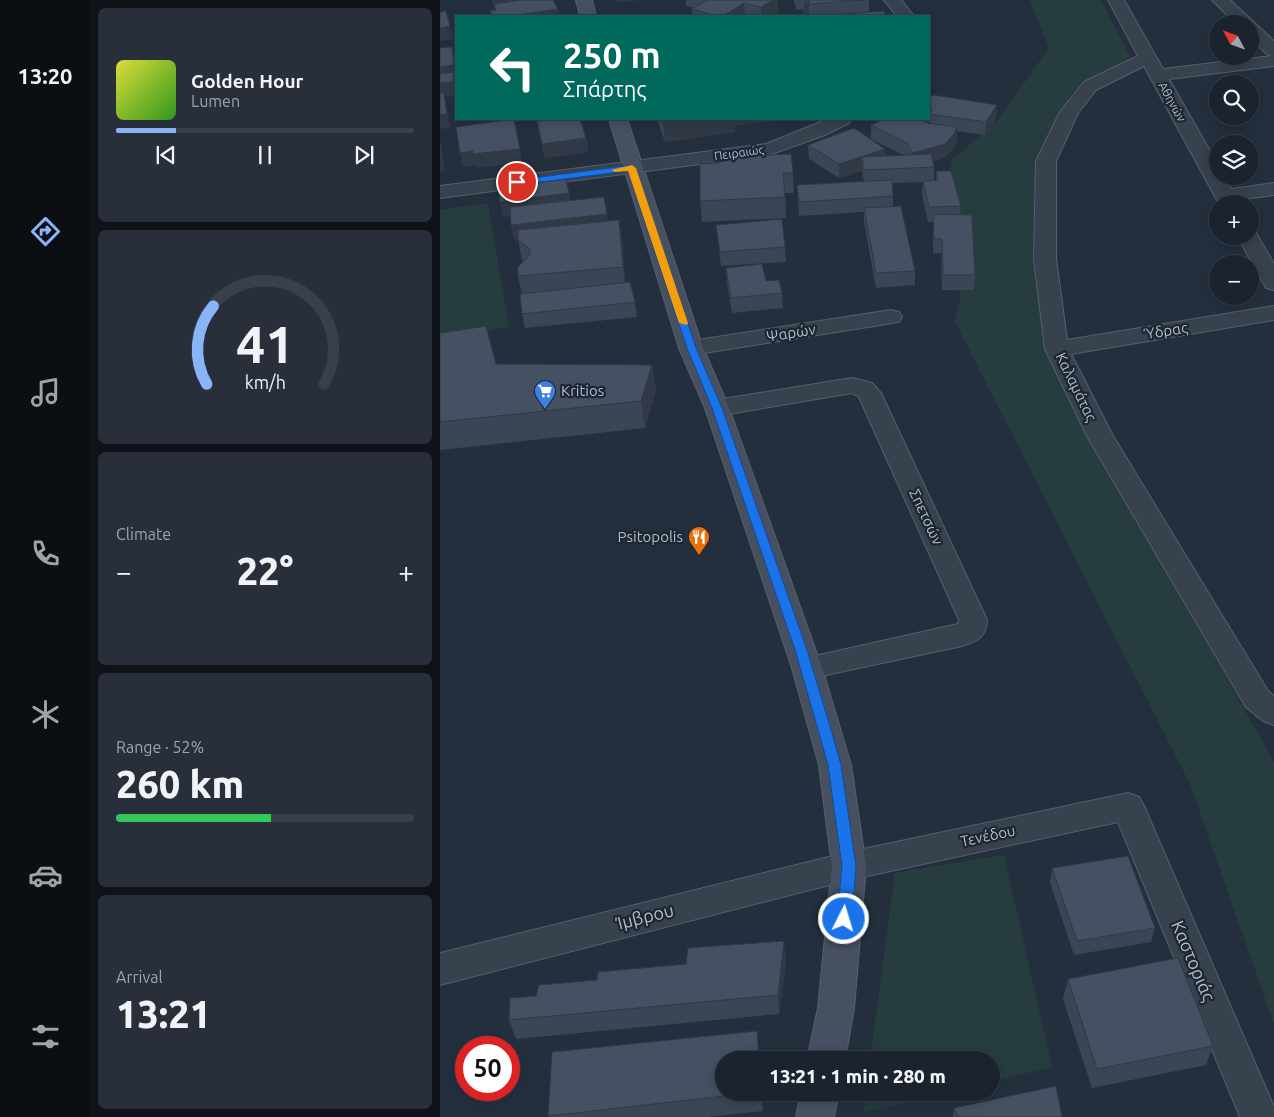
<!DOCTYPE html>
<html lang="en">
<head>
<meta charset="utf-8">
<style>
  body { margin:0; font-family:Ubuntu,sans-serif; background:#282f3a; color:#f1f3f6; height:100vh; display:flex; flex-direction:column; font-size:19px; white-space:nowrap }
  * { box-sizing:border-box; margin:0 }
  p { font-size:16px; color:#a0a4aa }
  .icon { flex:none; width:28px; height:28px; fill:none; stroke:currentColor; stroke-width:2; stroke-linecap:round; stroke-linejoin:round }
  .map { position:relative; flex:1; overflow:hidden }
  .side { display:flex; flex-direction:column; gap:8px; padding:8px; background:#0f1319; width:350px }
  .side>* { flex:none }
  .banner { position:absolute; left:15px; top:15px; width:475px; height:105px; border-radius:0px; box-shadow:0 2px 12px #0003,0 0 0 1px #39404a; background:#00695c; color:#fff; overflow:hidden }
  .needle { width:32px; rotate:311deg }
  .controls { position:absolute; left:769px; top:15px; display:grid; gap:10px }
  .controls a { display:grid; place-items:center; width:50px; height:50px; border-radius:50%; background:#1b232e; box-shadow:0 2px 12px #0003,0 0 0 1px #39404a; font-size:25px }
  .speed { position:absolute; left:15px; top:1036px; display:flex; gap:10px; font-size:25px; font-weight:700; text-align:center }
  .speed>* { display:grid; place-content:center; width:65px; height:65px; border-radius:50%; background:#1b232e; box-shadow:0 2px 12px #0003,0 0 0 1px #39404a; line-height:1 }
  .speed .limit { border:8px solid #d22; background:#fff; color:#111 }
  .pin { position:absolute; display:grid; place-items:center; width:42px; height:42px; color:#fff; margin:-21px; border:2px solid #fff; border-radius:50%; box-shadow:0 1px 5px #0007 }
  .me { position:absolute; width:55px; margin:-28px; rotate:5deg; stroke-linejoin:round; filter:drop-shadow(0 0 4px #0008) }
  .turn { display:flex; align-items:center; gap:18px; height:105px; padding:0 25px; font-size:22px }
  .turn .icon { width:65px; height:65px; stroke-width:2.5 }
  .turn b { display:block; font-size:35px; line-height:42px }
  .big { font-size:38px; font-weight:800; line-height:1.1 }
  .side .card { flex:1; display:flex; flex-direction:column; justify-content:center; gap:8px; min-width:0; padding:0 18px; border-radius:8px; background:#282f3a }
  .side .dial { align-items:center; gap:0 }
  .dial svg { height:130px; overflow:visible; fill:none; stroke:#39404a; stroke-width:7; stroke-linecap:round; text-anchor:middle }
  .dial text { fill:#f1f3f6; stroke:none }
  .song { display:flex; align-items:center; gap:15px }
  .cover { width:60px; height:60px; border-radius:8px; background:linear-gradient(135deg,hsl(60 70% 55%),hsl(110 70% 35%)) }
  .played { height:5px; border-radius:2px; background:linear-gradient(90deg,#8ab4f8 20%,#39404a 20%) }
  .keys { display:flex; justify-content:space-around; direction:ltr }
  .heat { display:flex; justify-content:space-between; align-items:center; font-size:28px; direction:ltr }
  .charge { height:8px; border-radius:4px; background:linear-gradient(90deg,#34c759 52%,#39404a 0) }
  .trip { position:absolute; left:275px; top:1051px; width:285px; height:50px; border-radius:25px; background:#1b232e; box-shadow:0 2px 12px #0003,0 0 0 1px #39404a; font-weight:800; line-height:50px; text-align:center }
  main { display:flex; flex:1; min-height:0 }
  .tabs { display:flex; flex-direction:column; width:90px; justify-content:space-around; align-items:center; background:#0b0e12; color:#a0a4aa }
  .tabs .icon { width:35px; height:35px }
  .tabs .selected { color:#8ab4f8 }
  .tabs b { font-size:22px; color:#f1f3f6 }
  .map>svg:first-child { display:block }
  .green { fill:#263c3f }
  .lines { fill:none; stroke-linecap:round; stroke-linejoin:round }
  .street-casing { stroke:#565f6c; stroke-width:2 }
  .secondary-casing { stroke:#565f6c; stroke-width:2 }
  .street { fill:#38414e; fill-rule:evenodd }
  .secondary { fill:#465061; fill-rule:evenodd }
  .wall { fill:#3b4654; fill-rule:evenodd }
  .shaded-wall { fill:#303945 }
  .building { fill:#455162; stroke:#303945 }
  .route { fill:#1a73e8; stroke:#114b97 }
  .slow { fill:#f59e0b }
  .labels { text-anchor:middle; stroke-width:4.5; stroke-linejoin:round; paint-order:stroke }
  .far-street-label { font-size:12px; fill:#b4bcc9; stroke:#1d2633 }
  .street-label { font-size:15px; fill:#b4bcc9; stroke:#1d2633 }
  .poi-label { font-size:15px; fill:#b4bcc9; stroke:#1d2633; text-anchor:start }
  .near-street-label { font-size:18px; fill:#b4bcc9; stroke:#1d2633 }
</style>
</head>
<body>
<main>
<nav class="tabs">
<b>13:20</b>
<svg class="icon selected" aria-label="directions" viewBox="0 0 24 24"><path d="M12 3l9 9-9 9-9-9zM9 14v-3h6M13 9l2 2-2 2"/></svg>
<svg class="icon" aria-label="music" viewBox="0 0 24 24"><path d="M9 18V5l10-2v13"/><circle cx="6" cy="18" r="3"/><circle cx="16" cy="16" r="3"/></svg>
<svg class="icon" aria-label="phone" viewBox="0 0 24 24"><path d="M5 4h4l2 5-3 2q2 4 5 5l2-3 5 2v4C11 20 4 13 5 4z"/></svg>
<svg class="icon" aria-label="climate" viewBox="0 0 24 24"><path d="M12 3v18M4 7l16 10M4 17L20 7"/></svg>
<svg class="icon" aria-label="car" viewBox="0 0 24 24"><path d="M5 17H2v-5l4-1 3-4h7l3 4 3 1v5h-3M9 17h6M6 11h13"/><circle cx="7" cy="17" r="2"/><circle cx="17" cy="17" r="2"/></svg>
<svg class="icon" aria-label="filters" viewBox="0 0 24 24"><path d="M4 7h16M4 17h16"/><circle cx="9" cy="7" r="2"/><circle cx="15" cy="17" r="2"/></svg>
</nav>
<section class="side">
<div class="card">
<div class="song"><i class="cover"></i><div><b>Golden Hour</b><p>Lumen</p></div></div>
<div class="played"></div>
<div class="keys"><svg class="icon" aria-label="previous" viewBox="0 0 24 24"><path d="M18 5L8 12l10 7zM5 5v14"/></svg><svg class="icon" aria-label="pause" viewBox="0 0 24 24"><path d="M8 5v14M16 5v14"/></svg><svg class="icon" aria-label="next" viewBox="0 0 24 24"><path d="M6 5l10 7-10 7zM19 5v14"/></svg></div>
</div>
<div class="card dial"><svg viewBox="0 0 100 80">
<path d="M14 69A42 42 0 1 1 86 69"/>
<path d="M14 69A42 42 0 0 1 18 21" stroke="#8ab4f8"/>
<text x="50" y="56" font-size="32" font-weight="700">41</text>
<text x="50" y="72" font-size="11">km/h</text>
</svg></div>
<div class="card"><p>Climate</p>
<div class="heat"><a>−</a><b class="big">22°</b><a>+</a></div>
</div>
<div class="card"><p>Range · 52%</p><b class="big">260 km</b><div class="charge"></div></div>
<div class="card"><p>Arrival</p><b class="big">13:21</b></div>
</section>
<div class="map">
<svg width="834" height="1117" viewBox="0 0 834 1117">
  <rect width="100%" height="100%" fill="#242f3e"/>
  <path class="green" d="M590,0H661L690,57L631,94L596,173L605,352L834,762V1024L750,784L515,322L520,299L511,161L557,121L609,48Z
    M48,203L69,327L0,339V210Z
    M564,855L612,1067L551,1082V1060H430L455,873Z
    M426,1093V1092L506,1093L424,1112Z"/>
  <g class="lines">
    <g class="street-casing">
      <path id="street" d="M444,0H461L474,16H457Z
        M668,0H684L723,69L832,56L828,55L810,38V24H796L772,0H790L834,41V66L729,79L778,165V176H784L791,189L834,183V195L797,200L799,204H779L704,66L656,90L638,113L616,161V259L627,340L834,306V320L631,354L673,436L828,691L834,696V725L823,721L806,707L647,436L605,349L594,259L596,161L620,112L644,82L698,56Z
        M388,119H411L409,123L385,135L329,155L0,198V186L326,144Z
        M810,230L815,231L834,264V290L826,288L797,236H810Z
        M451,310L459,312L462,317L459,322L251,355L243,353L239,348L243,343L251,341Z
        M412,378L432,383L441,393L547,620C546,637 538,641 522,646L367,679L357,676L352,668L357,660L518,624L519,620L419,397L412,393L277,416L268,413L265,408L268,403L277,400Z
        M688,793L699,797L704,806L834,1107V1117H800L678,822L409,880L0,985V953L409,852Z"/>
    </g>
    <g class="secondary-casing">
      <path id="secondary" d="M136,0H152L156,16H140Z
        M169,119H187L263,348L289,408L382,668L411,765L426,866L414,1008L405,1060H367L378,1008L392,866L379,765L352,668L265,408L239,348Z
        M361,1092H399L394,1117H356Z"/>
    </g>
    <use href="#street" class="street"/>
    <use href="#secondary" class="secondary"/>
  </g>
  <path class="wall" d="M246,0H337L338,15L337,16H252V9L254,8L246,6Z
    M354,0H429V12L446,16H370L369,14L365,15L363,9L356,10Z
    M489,98L557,105L556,119L545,135L517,131V141L514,148L504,158L493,161L494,167V180H496V171L521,206L520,215L535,275L534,290H502L501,253H493V222H488L482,195L483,182L452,183L453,196V206L475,271V285L436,288L424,222V212L359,216L357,185L424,181L422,171L399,178L369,159L368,145L445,156L463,155L431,139V125L480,120L481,119H489ZM482,121L490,122V123H487Z
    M96,119L146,138L148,152L105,158Z
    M217,119L295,126V132L225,142L218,122Z
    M260,164L353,173L354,193H345L346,218L262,222L260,201Z
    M129,193L130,201L168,221L182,240L185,282L195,302L197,317L85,328L82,314V294L78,276L84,262L82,261L78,239H74L70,215L63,217Z
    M276,225L345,247L346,262L281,266Z
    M286,268L326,281L342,293L343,308L292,313L287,282Z
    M0,333L56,364L212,365L216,391L205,428L0,450Z
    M612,868L715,928L711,942L634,955L610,883Z
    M346,961L339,1014L76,1039L69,1020L96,996L157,980Z
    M628,979L773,1046L766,1065L652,1088L623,999Z
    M319,1050L284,1092H322L323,1111L268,1117H109L108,1116Z
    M514,1108L622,1117H513Z"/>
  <path class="shaded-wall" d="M52,0H111L54,4L55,10H54Z
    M177,0H203L177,2Z
    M333,0H337L338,15L337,16H322L321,7Z
    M369,1V14L365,15L364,2Z
    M304,3L305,16H283Z
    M118,9L119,16H71Z
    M10,26L13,39L0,41V28Z
    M12,47L16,73V79H15L16,85V95L5,97L10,128L0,129V67Z
    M557,105L556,119L545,135L546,122Z
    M54,119H68L55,121Z
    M71,119H93L71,121Z
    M247,119H351L295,126V132L225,142L223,122Z
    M517,127V141L514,148L504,158L472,167L473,153Z
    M146,138L148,152L105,158L102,144Z
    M0,139L5,171L0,172Z
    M80,149L82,163L36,168V165L23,167L20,153L33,151Z
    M445,149V163L422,157V171L399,178V164Z
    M129,193L131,207L63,217L60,202Z
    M167,214L169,228L74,239L71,225Z
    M179,220L182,240L185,288L183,267Z
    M212,365L216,391L205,428L201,401Z
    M344,941L346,961L339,1014L338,995Z
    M317,1031L319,1050L320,1060H319Z
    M321,1092H322L323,1111Z"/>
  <path class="building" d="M81,0H113L118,9L71,16H53L50,11L56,10L54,4Z
    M267,0H333L321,7L304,3L283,16H277L252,9Z
    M364,0H424L370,4L369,1L364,2Z
    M6,11L10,26L0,28V12Z
    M444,11L446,16H373Z
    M12,47L14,65L0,67V48Z
    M14,72L13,82L0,83V74Z
    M0,93H4L7,114L0,115Z
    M494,95L557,105L546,122L490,114L492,108H489V98Z
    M74,119L80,149L33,154V151L20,153L16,127Z
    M97,119H140L146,138L102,144Z
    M221,119H247L223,122Z
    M445,119H477L487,123L517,127L514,134L505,144L473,153L467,143L431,125Z
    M414,128L445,149L399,164L368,145Z
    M0,146L2,157H0Z
    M351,154L353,173H343L345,197L260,201V164L280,163V157Z
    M491,154L494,167L424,170L422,157Z
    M496,171H511L521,206L489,207L483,181L498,180Z
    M126,179L129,193L60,202L58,188Z
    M452,180L453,196L359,202L357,185Z
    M164,197L167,214L71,225L70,207Z
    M461,206L475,271L436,273L424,208Z
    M493,214L532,215L535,275H503L502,239H494Z
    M342,219L345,247L280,252L276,225Z
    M179,220L183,267L78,276V267L89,256L90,249L78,240V230Z
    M322,264L326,281L339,280L342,293L291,298L286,268Z
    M190,282L195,302L82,314L80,294Z
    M46,326L56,364L212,365L201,401L0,422V333Z
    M688,856L715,928L637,941L612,868Z
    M344,941L338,995L69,1020L70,998L96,996L99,985L157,980L158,972L246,964L248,948Z
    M738,958L773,1046L657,1069L628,979Z
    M317,1031L319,1060H284V1092H320L108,1116L112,1052Z
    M616,1086L622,1117H519L514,1108Z"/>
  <path class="route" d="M192,165L196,168L256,348L282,408L367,650L392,733L401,765L416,866L412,919L409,923L404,925L399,923L397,919L402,866L388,765L379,733L355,650L272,408L247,348L188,171L77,185L72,182L77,180Z"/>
  <path class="slow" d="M192,165L196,168L248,323L247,325L239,323L188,171L175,172L171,170Z"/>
  <defs>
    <g id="supermarket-pin" transform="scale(1.125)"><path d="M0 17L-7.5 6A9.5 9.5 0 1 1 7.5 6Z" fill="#3f7fe0" stroke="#1d2633"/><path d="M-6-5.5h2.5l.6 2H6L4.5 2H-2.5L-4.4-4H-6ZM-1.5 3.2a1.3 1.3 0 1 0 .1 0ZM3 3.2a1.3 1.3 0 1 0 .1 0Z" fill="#fff"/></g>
    <g id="restaurant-pin" transform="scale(1.125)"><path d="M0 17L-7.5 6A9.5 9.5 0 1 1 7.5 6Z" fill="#e8710a" stroke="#1d2633"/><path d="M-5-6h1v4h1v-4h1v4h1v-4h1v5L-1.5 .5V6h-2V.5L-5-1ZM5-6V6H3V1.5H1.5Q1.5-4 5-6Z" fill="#fff"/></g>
  </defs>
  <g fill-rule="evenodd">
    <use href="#supermarket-pin" x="105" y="391"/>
    <use href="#restaurant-pin" x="259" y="537"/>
  </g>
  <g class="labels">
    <g class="far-street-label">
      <text transform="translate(732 102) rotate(61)" y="4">Αθηνών</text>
      <text transform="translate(299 153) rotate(-8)" y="4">Πειραιώς</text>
    </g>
    <g class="street-label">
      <text transform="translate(726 331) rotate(-9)" y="5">Ύδρας</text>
      <text transform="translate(351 333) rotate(-9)" y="5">Ψαρών</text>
      <text transform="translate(636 387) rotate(64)" y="5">Καλαμάτας</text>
      <text transform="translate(486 517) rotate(65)" y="5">Σπετσών</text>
      <text transform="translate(548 836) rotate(-12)" y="5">Τενέδου</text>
    </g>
    <g class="poi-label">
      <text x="121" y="396">Kritios</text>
      <text x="243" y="542" text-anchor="end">Psitopolis</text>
    </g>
    <g class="near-street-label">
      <text transform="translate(205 917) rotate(-14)" y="6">Ίμβρου</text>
      <text transform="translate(753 961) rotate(67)" y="6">Καστοριάς</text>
    </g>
  </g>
</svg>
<div class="controls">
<a><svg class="needle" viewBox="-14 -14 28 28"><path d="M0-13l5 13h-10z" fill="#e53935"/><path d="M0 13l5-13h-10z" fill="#a0a4aa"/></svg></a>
<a><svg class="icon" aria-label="search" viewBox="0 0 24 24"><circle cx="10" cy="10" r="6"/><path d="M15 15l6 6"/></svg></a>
<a><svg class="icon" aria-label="layers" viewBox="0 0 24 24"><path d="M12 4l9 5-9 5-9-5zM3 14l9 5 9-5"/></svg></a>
<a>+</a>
<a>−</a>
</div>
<div class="speed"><div class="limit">50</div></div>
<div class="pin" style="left:77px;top:182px;background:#d93025"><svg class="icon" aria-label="arrive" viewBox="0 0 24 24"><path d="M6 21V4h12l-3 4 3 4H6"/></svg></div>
<svg class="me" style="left:404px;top:919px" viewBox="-20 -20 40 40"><circle r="17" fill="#1a73e8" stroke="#fff" stroke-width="3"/><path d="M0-11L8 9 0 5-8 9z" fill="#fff"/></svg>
<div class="trip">13:21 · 1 min · 280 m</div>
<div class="banner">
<div class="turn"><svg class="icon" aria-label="left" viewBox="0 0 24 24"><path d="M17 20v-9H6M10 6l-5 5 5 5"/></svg><div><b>250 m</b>Σπάρτης</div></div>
</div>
</div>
</main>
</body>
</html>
